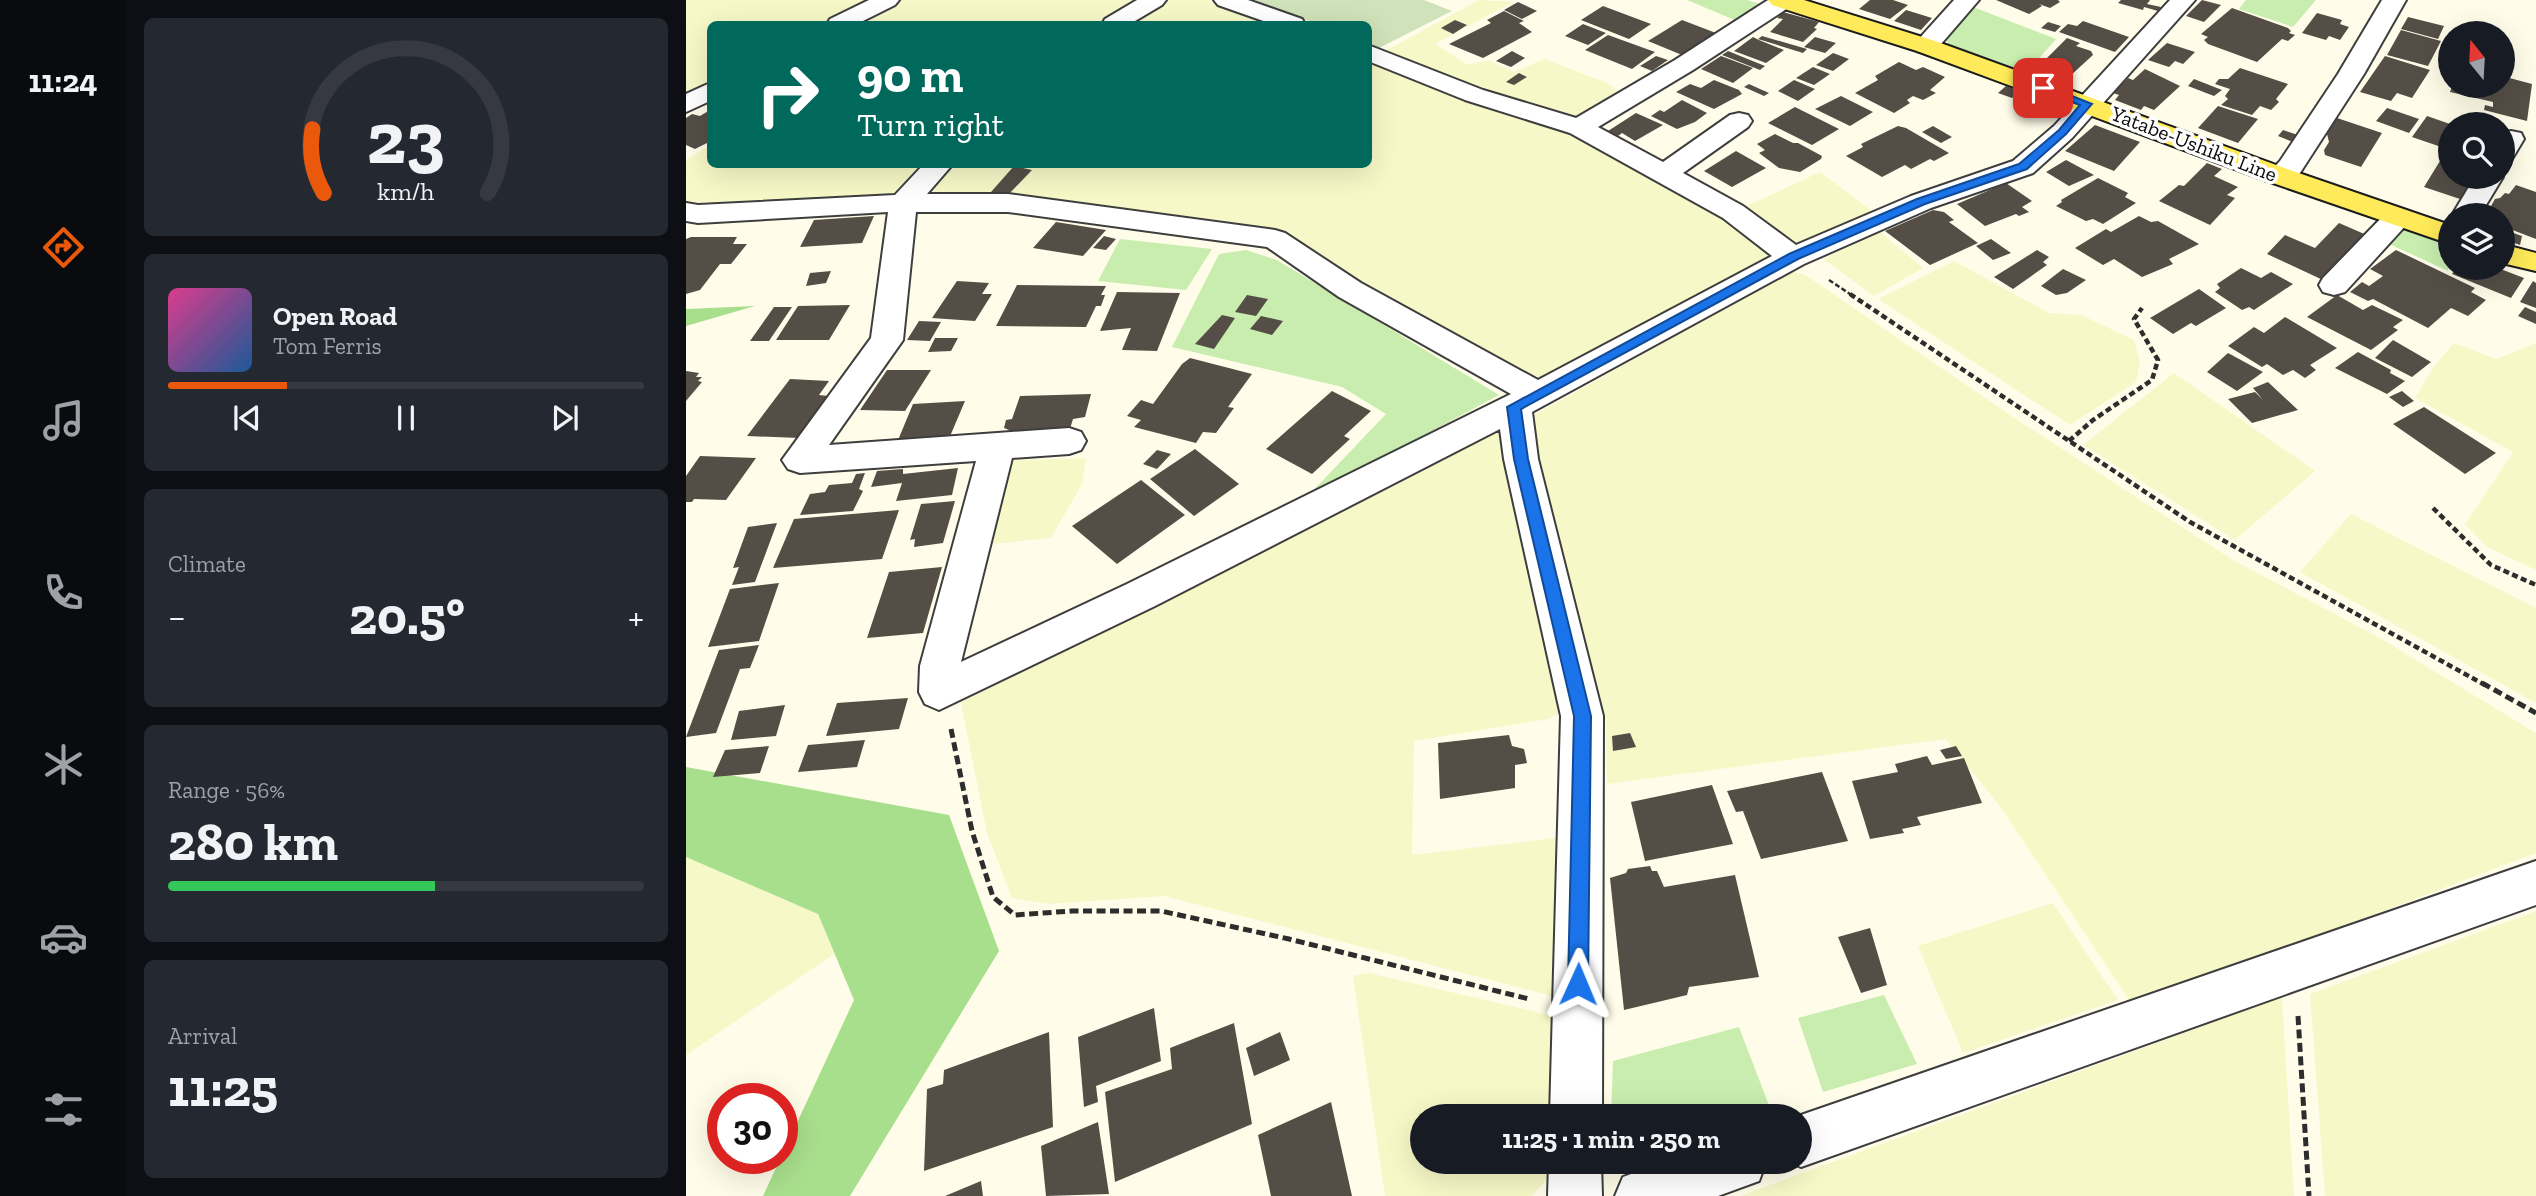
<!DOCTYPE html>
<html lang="en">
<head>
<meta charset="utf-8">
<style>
  body { margin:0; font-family:"Zilla Slab",serif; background:#242831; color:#f1f3f6; height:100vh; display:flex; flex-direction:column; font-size:26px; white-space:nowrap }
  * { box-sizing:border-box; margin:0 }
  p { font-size:23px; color:#9ea1a6 }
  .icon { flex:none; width:38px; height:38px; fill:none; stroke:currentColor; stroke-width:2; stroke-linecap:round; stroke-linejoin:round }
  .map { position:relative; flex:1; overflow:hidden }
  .sheet { display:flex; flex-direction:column; gap:18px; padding:18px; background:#0d0f14; width:560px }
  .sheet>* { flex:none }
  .hud { position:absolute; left:21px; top:21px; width:665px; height:147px; border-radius:10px; box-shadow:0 7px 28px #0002; background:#00695c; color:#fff; overflow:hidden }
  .needle { width:46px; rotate:342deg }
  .tools { position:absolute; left:1752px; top:21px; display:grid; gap:14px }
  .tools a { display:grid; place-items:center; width:77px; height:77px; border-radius:50%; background:#171b24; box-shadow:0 7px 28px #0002; font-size:35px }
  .speed { position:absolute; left:21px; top:1083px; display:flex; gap:14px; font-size:35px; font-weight:700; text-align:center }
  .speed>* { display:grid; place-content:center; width:91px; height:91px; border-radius:50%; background:#171b24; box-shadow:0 7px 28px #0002; line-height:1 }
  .speed .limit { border:10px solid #d22; background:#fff; color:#111 }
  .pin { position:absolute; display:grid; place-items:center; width:60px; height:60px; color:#fff; margin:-30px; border-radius:14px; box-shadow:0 4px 10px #0006 }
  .me { position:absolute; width:77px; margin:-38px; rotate:1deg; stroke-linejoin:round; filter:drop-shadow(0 0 5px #0008) }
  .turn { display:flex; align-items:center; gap:24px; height:147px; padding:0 35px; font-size:32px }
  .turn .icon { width:91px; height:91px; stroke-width:2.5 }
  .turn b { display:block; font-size:49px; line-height:60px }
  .big { font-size:52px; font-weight:700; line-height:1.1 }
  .sheet .widget { flex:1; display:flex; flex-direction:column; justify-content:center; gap:10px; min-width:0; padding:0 24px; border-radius:10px; background:#242831 }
  .sheet .dial { align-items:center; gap:0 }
  .dial svg { height:182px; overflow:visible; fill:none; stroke:#363941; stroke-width:7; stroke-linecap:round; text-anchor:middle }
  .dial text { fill:#f1f3f6; stroke:none }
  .song { display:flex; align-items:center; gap:21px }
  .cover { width:84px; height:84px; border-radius:10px; background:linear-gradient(135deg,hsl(330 70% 55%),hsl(210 70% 35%)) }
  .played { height:7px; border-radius:4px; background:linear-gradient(90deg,#ea580c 25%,#363941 25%) }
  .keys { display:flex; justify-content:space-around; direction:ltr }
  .heat { display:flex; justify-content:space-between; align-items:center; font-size:38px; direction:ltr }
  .charge { height:10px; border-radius:5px; background:linear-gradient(90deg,#34c759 56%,#363941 0) }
  .trip { position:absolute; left:724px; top:1104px; width:402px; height:70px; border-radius:35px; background:#171b24; box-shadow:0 7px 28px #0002; font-weight:700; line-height:70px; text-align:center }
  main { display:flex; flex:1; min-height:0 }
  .tab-bar { display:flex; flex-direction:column; width:126px; justify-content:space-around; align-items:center; background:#090b0e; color:#9ea1a6 }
  .tab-bar .icon { width:49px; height:49px }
  .tab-bar .on { color:#ea580c }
  .tab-bar b { font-size:32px; color:#f1f3f6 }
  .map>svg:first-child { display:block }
  .farmland { fill:#f6f8c7 }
  .green { fill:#c8edaf }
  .forest { fill:#a8df8d }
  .cemetery { fill:#d0e2b9 }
  .building { fill:#554e47 }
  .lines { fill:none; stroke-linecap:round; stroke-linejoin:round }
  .minor-casing { stroke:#3e3e3e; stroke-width:4 }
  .major-casing { stroke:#1c1c1c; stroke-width:4 }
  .path-far2 { stroke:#2d2d2d; stroke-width:2.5; stroke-dasharray:5 2.5; stroke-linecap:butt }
  .path-far1 { stroke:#2d2d2d; stroke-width:4.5; stroke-dasharray:6 3.5; stroke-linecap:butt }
  .path { stroke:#2d2d2d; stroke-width:5; stroke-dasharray:9 4.5; stroke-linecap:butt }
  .minor { fill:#fff; fill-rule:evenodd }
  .major { fill:#ffea59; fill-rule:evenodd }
  .route { fill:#1a73e8; stroke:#114b97; stroke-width:2 }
  .labels { text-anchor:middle; stroke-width:7; stroke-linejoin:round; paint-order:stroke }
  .far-street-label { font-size:21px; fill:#0b0b0b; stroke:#fff }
</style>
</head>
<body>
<main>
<nav class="tab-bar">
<b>11:24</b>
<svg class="icon on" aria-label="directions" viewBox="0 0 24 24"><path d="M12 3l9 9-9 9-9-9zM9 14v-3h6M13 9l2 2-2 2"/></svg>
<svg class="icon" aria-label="music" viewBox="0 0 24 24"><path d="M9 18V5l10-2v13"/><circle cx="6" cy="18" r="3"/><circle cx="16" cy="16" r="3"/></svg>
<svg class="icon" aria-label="phone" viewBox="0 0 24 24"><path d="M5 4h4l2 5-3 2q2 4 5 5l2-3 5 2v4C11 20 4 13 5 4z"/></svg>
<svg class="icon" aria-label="climate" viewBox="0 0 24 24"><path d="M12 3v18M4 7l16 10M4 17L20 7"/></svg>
<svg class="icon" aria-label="car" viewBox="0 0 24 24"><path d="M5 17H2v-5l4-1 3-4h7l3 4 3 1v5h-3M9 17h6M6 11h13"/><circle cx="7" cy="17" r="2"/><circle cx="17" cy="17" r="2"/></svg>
<svg class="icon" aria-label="filters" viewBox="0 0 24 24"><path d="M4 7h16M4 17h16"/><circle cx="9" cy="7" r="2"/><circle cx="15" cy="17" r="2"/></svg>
</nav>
<section class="sheet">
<div class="widget dial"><svg viewBox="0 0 100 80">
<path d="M14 69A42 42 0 1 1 86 69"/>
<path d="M14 69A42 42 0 0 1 9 41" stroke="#ea580c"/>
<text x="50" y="56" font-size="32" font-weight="700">23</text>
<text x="50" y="72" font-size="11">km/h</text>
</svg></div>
<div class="widget">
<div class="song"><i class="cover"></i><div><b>Open Road</b><p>Tom Ferris</p></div></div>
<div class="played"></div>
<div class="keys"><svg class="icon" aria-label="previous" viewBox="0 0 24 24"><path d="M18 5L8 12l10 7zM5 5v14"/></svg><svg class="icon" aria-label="pause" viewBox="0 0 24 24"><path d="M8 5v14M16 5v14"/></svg><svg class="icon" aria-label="next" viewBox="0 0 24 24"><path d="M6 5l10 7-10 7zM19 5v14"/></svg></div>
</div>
<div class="widget"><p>Climate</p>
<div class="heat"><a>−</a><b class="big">20.5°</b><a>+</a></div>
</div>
<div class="widget"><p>Range · 56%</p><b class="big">280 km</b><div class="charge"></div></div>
<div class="widget"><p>Arrival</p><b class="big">11:25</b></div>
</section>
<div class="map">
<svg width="1850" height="1196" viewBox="0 0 1850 1196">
  <rect width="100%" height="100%" fill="#fffde9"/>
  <path class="farmland" d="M0,0H188L140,24H24V84L0,96Z
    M212,0H455L416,24H165Z
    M479,0H521L592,24H440Z
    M793,0L827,2L749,44L782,65L802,60L828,72L858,59L921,83L934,93L888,122L800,95L699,51Z
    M683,59L767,94L879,132L905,144L1042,217L1089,256L863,379L845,375L678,286L625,249L595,233L359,197L249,195L245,186L267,165L682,164Z
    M24,145V164L243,165L218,190L200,199L79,203L0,202V160Z
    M1134,172L1187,212L1106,245L1053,210Z
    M1194,232L1237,268L1188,296L1137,259Z
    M1268,261L1363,313L1395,315L1448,340L1454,362L1450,382L1384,425L1192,299Z
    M1104,272L1118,274L1327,417L1547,560L1692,637L1850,733V853L1447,1006L1313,805L1260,739L921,784L920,720L844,451L843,418Z
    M1768,343L1810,359L1850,343V570L1801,547L1779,524L1827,452L1729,398L1748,366Z
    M1488,373L1629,471L1549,540L1397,445Z
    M810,432L818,433L840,559L877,710L863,719L728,741L726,855L877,837L874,998L478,896L363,904L326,898L301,833L274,698L617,531Z
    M400,458L396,484L365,538L307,544L300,535L318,461Z
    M1665,514L1850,608V703L1614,572Z
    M0,857L132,914L148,954L0,1055Z
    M1367,903L1432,1000L1277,1053L1232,946Z
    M1850,911V1196H1639L1624,994Z
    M683,973L876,1018L866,1116H737V1162H862L860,1180L846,1196H699L667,976Z
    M1596,997L1608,1196H1054Z"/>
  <path class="green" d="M1001,0H1061L1074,4L1051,21Z
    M1560,0H1630L1607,27L1553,9Z
    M1287,7L1370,39L1341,72L1262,44L1260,39Z
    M1712,230L1724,231L1764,246L1762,271L1701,243Z
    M434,239L526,249L500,290L412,281Z
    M560,250L591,260L813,395L619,499L700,414L656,387L486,347L533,254Z
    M1198,995L1231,1064L1137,1092L1112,1018Z
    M1053,1027L1087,1116H925L927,1061Z"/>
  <path class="forest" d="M69,306L0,326V309Z
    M0,767L263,815L313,951L164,1196H77L168,1000L132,914L0,857Z"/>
  <path class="cemetery" d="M562,0H738L766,11L693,48L683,44L682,24H632Z"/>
  <path class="building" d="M1184,0H1207L1222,5L1204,19L1173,9Z
    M1310,0H1372L1374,2L1364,8L1353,4L1356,6L1343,14Z
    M1435,0H1464L1461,4L1475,7L1472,11L1458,7L1457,10L1432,3Z
    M1516,0L1535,5L1518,22L1500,16Z
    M832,2L851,11L836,19L818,10Z
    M917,6L965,24L943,39L895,20Z
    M1546,8L1602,28L1605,31L1603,33L1609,35L1602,41L1596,39L1571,62L1522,44L1518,40L1522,37L1515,34Z
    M1220,10L1246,18L1235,30L1208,21Z
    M818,11L838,21L833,23L846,32L797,58L763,44L805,23L801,20Z
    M1097,12L1133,22L1128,28L1131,29L1117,42L1084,32L1097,19L1091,18Z
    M1631,13L1656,20L1654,24L1663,27L1654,40L1643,36L1640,40L1616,33Z
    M1722,17L1758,26L1752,39L1715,29Z
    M769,20L781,25L767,34L755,28Z
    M996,20L1030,33L996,55L962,41Z
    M1397,21L1443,37L1429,52L1373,32L1382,24L1391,26Z
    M1362,22L1375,26L1369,32L1355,28Z
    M897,24L920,33L902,45L879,36Z
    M1715,30L1755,41L1742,66L1701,55Z
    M922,35L969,52L946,69L899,50Z
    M1076,36L1121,49L1117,53L1072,39Z
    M1067,37L1073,40L1098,50L1080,63L1048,51Z
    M1129,37L1150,43L1139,53L1118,47Z
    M1381,38L1394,43L1390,46L1405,51L1407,55L1384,76H1377L1383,80L1376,82L1346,73Z
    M1481,43L1509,52L1497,64L1489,61L1483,67L1462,60Z
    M826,51L839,58L825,67L810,61Z
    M1042,51L1079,66L1074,70L1036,55Z
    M1147,53L1163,59L1147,71L1130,65Z
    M970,56L982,60L966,71L954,66Z
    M1035,56L1067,68L1047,83L1015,69Z
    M1699,56L1744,70L1726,98L1711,93L1705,101L1674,92Z
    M1213,62L1230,70L1237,67L1259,77L1244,90L1250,93L1237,100L1227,96L1221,100L1224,103L1208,113L1169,93L1192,80L1189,76Z
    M1127,67L1144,74L1128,85L1110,78Z
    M1554,68L1602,84L1590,99L1593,102L1585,110L1574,106L1566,115L1535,105L1542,99L1539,96L1544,89L1529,84L1533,79H1542Z
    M1459,69L1494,86L1468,110L1458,106L1455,110L1429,100L1433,95L1427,93L1442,78L1447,80Z
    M833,73L841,77L828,85L820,82Z
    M1816,76L1846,84L1841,121L1798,110L1799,105L1807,107V102L1764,92L1766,86H1816Z
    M1508,79L1536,90L1528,96L1502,86Z
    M1028,80L1053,90L1056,94L1028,109L990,92L1004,84L1015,88Z
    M1108,80L1129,89L1112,101L1092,91Z
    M1063,84L1074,89L1083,93L1078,96L1058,87Z
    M1320,86L1334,91L1326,98L1312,93Z
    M1155,96L1187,112L1164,126L1129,109Z
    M996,100L1021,113L1009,122L991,129L965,116L974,110L978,112Z
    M1532,106L1572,119L1552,143L1512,128Z
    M1109,107L1153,129L1126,145L1082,123Z
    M1701,108L1733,119L1723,133L1690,121Z
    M24,110L23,142L9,149L0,145V118L6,114L14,116Z
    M950,113L977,125L949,141L936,133L932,136L922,131Z
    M1741,116L1764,124V150L1726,137Z
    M1651,118L1696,133L1675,167L1639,155L1638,150L1643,142L1641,134Z
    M1409,125L1454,142L1428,171L1379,151Z
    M1212,126L1220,128L1263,153L1248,161L1244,159L1225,169L1219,165L1196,177L1160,156L1177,147L1175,144Z
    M1247,126L1266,137L1255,143L1236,132Z
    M1597,130L1612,135L1607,142L1592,136Z
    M1089,134L1107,143H1112L1136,156L1135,159L1114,172L1093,168L1073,153L1079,150L1071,144Z
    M1050,151L1080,168L1046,187L1018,171Z
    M1757,156L1764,159V177H1788L1774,199L1738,187Z
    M1380,160L1408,175L1383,186L1360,172Z
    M1521,163L1536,169L1528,176L1552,187L1541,195L1549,198L1524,225L1473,201L1493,185L1498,186Z
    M328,166L346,170L322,195L305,192Z
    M1412,178L1442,193L1439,197L1450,203L1417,224L1407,219L1400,221L1370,206L1376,202L1375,200Z
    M1320,183L1346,201L1336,207L1343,212L1333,216L1330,214L1299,226L1271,204Z
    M1830,185L1850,192V239L1816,226V215H1800L1809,199L1814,198L1819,193L1823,194Z
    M1247,210L1258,212L1268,220L1263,222L1292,243L1244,265L1199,231Z
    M188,216L176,243L114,247L128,220Z
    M1453,216L1465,222L1472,221L1513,244L1483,259L1487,264L1456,277L1428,259L1417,265L1389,248L1420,229L1425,232Z
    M370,222L420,230L397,256L347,248Z
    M1653,223L1683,236L1639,281L1581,254L1599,235L1629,248Z
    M1816,229L1836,236L1834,245L1816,239Z
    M418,236L430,239L420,250L407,248Z
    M5,237H51L47,244H61L45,264H34L14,290L0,294V239Z
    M1305,239L1325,253L1307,260L1290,246Z
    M1351,250L1363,257L1357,262L1361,265L1327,289L1308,277Z
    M1710,250L1789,288L1785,292L1800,300L1782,316L1765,308L1742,328L1687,299L1682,301L1664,292L1676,282L1683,286L1697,276L1684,269Z
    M1555,268L1575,278L1585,272L1607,284L1568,310L1563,307L1556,310L1529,292L1534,288L1531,284Z
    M1770,268H1812L1838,278L1825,298L1766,274Z
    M1377,269L1400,280L1381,293L1370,295L1355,286Z
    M145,271L140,283L120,286L124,273Z
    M271,281L303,283L296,294H306L289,321L246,318Z
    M1847,281L1850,283V308L1834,302Z
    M331,285L420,286L415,295H419L415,306H410L400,327L310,326Z
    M1513,289L1540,308L1510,326L1505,323L1487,334L1464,318Z
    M431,292L494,293L471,351L436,350L445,328L414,331Z
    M561,295L582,299L570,316L549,312Z
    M1651,295L1677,310L1686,305L1717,320L1707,327L1712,330L1685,350L1621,317Z
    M164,305L143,340H90L112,306Z
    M88,307H106L83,341H64Z
    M1839,307L1850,312V324L1832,316Z
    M536,315L549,318L528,349L509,344Z
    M575,316L597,321L586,335L564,329Z
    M1599,317L1651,348L1624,365L1630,370L1619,378L1607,370L1597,375L1581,364L1576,367L1542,346L1568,327L1578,333Z
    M233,321L255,322L244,341L221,340Z
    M249,338H272L265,351L242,352Z
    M1707,340L1745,362L1726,377L1689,358Z
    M1672,352L1705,370L1704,373L1719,381L1701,394L1649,368Z
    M1542,353L1577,372L1551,391L1521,372Z
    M504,358L566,374L542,407L548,408L530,433L517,432L510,443L448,427L455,420L441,416L455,400L467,404L496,364Z
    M201,370H245L219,411L174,410Z
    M0,371L13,373L10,377H16L12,381L16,382L0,401Z
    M104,379L143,381L133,395L143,396L113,438L61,436Z
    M1582,382L1612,410L1566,423L1542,399L1569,392L1577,400L1567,388Z
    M646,391L685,411L658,436L664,439L626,474L580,449Z
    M1716,391L1728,401L1717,407L1703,397Z
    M405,394L399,417L387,419L383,432L321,434L323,430L318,428L320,420L326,419L334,396Z
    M279,401L262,441L210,445L227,404Z
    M1738,407L1810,453L1779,474L1707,424Z
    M509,449L553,484L508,516L464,479Z
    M471,450L485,454L471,469L457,464Z
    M14,456L70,458L40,500L8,499L6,502H0V476Z
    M272,468L266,495L210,501L216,483L185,487L191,471L217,469V474Z
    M179,473L173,489L177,491L167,511L114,515L124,494L139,492L143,485L166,483L170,474Z
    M455,480L499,515L431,564L386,526Z
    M269,501L257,543L228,547L229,539L224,540L235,504Z
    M213,510L196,559L87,568L108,519Z
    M91,523L69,582L46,585L53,567L47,568L62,527Z
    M256,567L237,633L181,638L203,572Z
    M93,583L73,641L22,647L44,589Z
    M73,645L64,668L54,669L30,733L0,737L33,650Z
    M222,698L213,729L140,736L151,703Z
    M99,705L90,736L45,740L53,711Z
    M944,733L950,747L927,751L926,736Z
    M823,735L826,746L838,749L841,763L829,765V788L754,799L752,743Z
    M179,740L171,767L112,772L122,745Z
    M83,746L74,773L27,777L39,750Z
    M1270,746L1276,756L1260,759L1254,750Z
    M1241,756L1246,765L1278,758L1296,803L1231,817L1235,825L1216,829L1218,833L1184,839L1166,781L1212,772L1209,764Z
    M1136,772L1162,841L1075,859L1057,811L1050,812L1041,791Z
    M1026,785L1047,844L959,861L945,802Z
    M964,866L966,871H971L978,887L1049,875L1073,977L1003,987L1001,995L938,1010L924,878L940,873L942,869Z
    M1184,928L1201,985L1175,993L1152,937Z
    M468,1008L475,1061L410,1086L412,1102L398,1107L392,1037Z
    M548,1023L566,1124L429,1182L419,1092L486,1069L484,1048Z
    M363,1032L367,1127L238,1171L241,1089L257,1084L258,1070Z
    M594,1032L604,1060L568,1076L560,1048Z
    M645,1102L666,1196H585L572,1135Z
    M412,1122L423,1194L360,1196L355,1146Z
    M295,1181L297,1196H259Z"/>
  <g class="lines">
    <g class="minor-casing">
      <path id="minor" d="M183,0H213L209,5L171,24H141L144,19Z
        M451,0H480L476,5L444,24H416L419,19Z
        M528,0H562L616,19L619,24H586L532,5Z
        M1082,0L1109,1L1105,6L1007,70L912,127L977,162L1044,115L1053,113L1062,115L1066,121L1062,127L997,173L1057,206L1110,245L1225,196L1327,161L1368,126L1484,0H1509L1386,138L1347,173L1245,208L1118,264L846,412L852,459L917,716L916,1116H864L875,716L818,459L814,429L469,606L253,710L239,704L233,692L234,666L290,461L114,473L102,469L96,460L185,338L202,212L12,223L0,221V203L12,205L209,195L238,164H267L241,194H322L589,230L599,233L675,283L852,380L1086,256L1037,218L884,133L779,100L682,61V45L797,90L890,118L989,60ZM230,212H322L581,247L653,297L825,394L441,584L275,662L326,458L383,454L395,450L400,441L395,432L383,428L143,445L217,340Z
        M1268,0H1293L1249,51L1240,53L1231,51L1228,46L1231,41Z
        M1696,0H1720L1678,74L1614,173C1604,182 1598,185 1584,182L1580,176L1594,161L1652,74Z
        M24,83V101L0,112V94Z
        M1825,131L1835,133L1838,139L1826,159L1816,161V133Z
        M1816,176L1817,177L1794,215H1766L1789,177Z
        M1712,208L1722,211L1726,217L1722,223L1659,292L1648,295L1637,292L1633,285L1637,278L1702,211Z
        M1850,861V905L1115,1167L1103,1162H1115V1116H1111L1115,1115Z
        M863,1162H915L916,1196H862Z
        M977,1162H1080L1073,1181L1032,1196H929L937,1177Z"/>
    </g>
    <g class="major-casing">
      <path id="major" d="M1082,0H1118L1249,41L1604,170L1764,225V244L1584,182L1231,51L1086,5Z
        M1816,244L1850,253V271L1816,263Z"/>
    </g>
    <path class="path-far2" d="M1143,280L1167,296"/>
    <path class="path-far1" d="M1164,294L1504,522L1799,685
      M1383,441L1407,420L1466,380L1472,360L1448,319L1456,308
      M1747,508L1805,565L1850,585"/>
    <path class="path" d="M1796,683L1850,713
      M265,729L286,831L307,897L329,915L386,911H475L603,939L843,999
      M1612,1016L1623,1196"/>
    <use href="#minor" class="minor"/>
    <use href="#major" class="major"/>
  </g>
  <path class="route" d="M1353,86H1361L1406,104L1380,134L1341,169L1239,204L1112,259L835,409L842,459L905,716L902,984L899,991L892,994L885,991L882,984L888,716L828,459L821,407L1103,254L1231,199L1333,164L1373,130L1394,105L1353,90Z"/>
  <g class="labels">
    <g class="far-street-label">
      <text transform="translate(1508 144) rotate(21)" y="7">Yatabe-Ushiku Line</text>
    </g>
  </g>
</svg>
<div class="tools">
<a><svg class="needle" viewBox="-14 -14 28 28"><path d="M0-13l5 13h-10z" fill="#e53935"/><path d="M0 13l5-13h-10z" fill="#9ea1a6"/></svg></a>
<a><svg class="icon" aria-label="search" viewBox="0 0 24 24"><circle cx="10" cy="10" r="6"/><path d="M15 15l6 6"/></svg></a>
<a><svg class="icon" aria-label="layers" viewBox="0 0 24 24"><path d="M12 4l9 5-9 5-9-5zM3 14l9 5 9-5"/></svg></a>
</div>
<div class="speed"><div class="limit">30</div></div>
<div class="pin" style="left:1357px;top:88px;background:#d93025"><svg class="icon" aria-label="arrive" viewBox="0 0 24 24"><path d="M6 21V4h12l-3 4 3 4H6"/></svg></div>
<svg class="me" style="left:892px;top:984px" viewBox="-20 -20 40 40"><path d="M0-17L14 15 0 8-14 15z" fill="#1a73e8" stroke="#fff" stroke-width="4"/></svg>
<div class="trip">11:25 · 1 min · 250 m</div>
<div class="hud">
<div class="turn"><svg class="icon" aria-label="right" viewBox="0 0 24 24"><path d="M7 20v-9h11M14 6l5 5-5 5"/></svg><div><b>90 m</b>Turn right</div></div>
</div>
</div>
</main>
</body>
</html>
